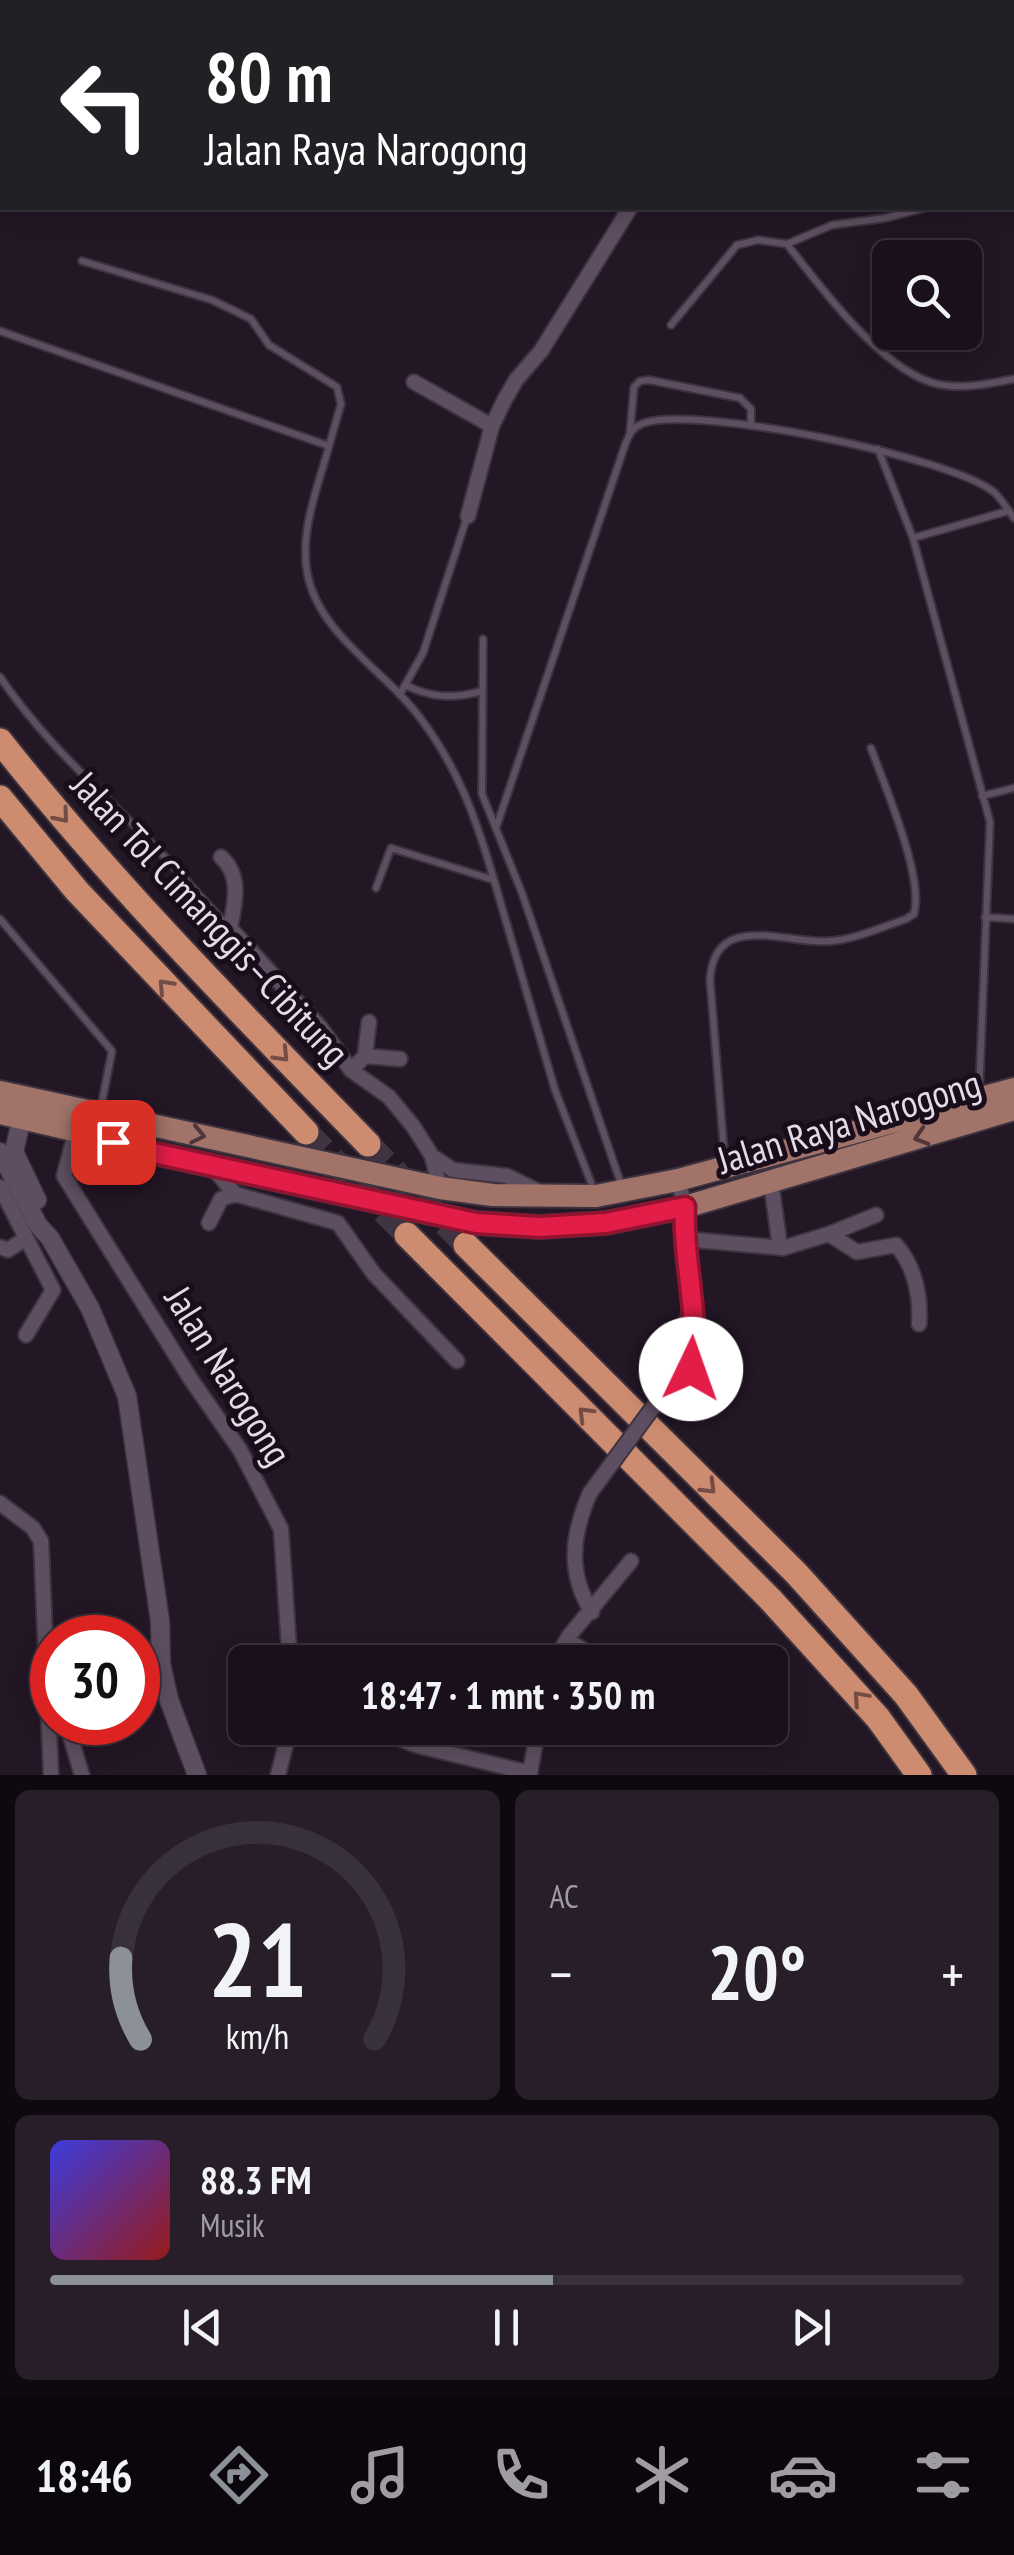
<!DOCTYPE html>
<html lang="id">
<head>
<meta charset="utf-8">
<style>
  body { margin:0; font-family:"PT Sans Narrow",sans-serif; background:#271e29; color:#f1f3f6; height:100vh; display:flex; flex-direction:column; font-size:38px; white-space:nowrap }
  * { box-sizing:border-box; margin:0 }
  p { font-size:32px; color:#9f9da3 }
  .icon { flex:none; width:55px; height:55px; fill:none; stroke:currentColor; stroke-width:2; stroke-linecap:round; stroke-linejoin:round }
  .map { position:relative; height:1775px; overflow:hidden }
  .panel { display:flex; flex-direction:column; gap:15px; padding:15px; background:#0e090f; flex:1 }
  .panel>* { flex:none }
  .top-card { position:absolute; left:0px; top:0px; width:1015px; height:210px; box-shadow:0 5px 25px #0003,0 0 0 2px #38303b; background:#202124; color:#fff; overflow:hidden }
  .fabs { position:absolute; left:872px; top:240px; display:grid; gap:20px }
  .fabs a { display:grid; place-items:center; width:110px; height:110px; border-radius:15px; background:#1a101c; box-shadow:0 5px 25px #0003,0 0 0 2px #38303b; font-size:50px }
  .speed { position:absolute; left:30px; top:1615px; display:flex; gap:20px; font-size:50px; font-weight:700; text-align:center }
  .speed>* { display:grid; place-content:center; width:130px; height:130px; border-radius:50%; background:#1a101c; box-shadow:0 5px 25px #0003,0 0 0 2px #38303b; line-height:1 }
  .speed .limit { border:15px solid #d22; background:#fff; color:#111 }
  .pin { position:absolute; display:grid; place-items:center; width:85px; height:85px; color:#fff; margin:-42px; border-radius:20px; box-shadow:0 5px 15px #0006 }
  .me { position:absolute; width:110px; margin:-55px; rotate:3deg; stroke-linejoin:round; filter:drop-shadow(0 0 8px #0008) }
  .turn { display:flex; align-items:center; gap:35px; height:210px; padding:0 40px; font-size:45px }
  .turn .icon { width:130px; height:130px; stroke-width:2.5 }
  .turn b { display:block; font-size:70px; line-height:85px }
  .big { font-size:75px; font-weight:700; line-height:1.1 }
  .panel .tile { flex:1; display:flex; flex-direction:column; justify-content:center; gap:15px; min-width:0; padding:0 35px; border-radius:15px; background:#271e29 }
  .panel .dial { align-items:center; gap:0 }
  .dial svg { height:260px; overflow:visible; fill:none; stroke:#38303b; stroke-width:7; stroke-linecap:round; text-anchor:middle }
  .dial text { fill:#f1f3f6; stroke:none }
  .song { display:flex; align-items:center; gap:30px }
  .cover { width:120px; height:120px; border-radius:15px; background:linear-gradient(135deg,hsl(240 70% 55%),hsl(0 70% 35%)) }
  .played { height:10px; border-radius:5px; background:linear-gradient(90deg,#8c9099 55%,#38303b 55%) }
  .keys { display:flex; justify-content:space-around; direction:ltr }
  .heat { display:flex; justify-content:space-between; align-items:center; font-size:55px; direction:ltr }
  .panel .tiles { flex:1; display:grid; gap:15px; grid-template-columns:1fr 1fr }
  .tile:last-child { grid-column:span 2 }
  .trip { position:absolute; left:228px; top:1645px; width:560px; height:100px; border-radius:15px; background:#1a101c; box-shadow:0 5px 25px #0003,0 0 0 2px #38303b; font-weight:700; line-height:100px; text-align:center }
  .dock { display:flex; height:160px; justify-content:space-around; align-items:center; background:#0a060b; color:#9f9da3 }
  .dock .icon { width:70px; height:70px }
  .dock .on { color:#8c9099 }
  .dock b { font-size:45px; color:#f1f3f6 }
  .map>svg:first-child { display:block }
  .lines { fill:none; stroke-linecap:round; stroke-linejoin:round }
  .motorway-tunnel { stroke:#403442; stroke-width:25; stroke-dasharray:25 12; stroke-linecap:butt }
  .service-casing { stroke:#3c333e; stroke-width:10 }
  .minor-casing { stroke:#3c333e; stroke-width:18 }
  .tertiary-casing { stroke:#3c333e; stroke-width:21 }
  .primary-casing { stroke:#3c333e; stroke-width:26 }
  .motorway-casing { stroke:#3c333e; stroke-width:29 }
  .service { stroke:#5e4e61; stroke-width:6 }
  .minor { stroke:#5e4e61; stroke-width:14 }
  .tertiary { stroke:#5e4e61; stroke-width:18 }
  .primary { stroke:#a17369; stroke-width:22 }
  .motorway { stroke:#cd8b6f; stroke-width:25 }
  .minor-bridge-casing { stroke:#3c333e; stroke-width:18; stroke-linecap:butt }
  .minor-bridge { stroke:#5e4e61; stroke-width:14 }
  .oneway { stroke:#734c46 }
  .oneway2 { stroke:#4f363b }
  .route-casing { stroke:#92132f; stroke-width:25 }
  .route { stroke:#e11d48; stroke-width:18 }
  .labels { text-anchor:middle; stroke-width:10; stroke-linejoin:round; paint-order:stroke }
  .street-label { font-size:38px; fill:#e5dbe6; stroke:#190d1c }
</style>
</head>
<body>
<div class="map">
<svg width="1014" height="1775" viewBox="0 0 1014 1775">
  <rect width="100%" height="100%" fill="#231625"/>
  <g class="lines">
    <path class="motorway-tunnel" d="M306,1132L407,1235
      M368,1144L466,1245"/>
    <g class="service-casing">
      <path id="service" d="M1012,141H1014
        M787,244L832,225L886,218L924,208
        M82,261L212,300L251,319L269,345L337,387L341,404L329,446
        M671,325L737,245L758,240L787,244C820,287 879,365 930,382C958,391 986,384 1014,379
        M0,331L329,446C318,487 300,529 307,572C318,634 383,669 418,715C458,767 476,818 494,880
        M630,432L634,387L640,381L649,380L740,398L751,409V426
        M878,449L913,538L990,822L979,1095
        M913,538L1008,511
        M483,639L482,794L522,893L621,1184
        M0,677C47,746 105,794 161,853C184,877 205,903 229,927
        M405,685C432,698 453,699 482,691
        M400,694L423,653L467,517
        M982,796L1014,788
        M496,828L625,445C629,435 632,427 644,423C695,405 953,457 995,493C1002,500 1008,510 1014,518
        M376,888L391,848L494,880L555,1090L595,1193
        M985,917L1014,919
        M0,919L112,1051L101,1107
        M725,1163L710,980C714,908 790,946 831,941C856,939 882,927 906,919L914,914C924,876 885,787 871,748
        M570,1637L611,1662"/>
    </g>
    <g class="minor-casing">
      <path id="minor" d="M313,0L315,2
        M677,0L686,2
        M402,2L404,0
        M500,2L501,0
        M746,2L748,0
        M414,382L492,426
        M468,516L492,426L505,399L516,380L541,351L630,208
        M221,857C242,876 235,903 230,928L321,1028L351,1070L389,1097L413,1126L432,1156L440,1188
        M365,1056L400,1059
        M351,1070L365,1056L369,1022
        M73,1142L64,1176L190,1378L240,1450L281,1529L290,1662
        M432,1156L453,1170L507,1176L538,1191
        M213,1168L235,1194L338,1223L374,1274L457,1361
        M771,1182L780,1247
        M0,1187L53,1290L26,1335
        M209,1223L221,1199L235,1194
        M829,1234L876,1215
        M685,1239L783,1248L829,1234L857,1252L896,1245C915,1266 921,1298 919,1324
        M0,1247L8,1250L26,1238
        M662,1395L671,1379L691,1306L685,1207L678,1180
        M686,1395L696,1343L693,1317
        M590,1493C572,1534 567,1573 592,1612
        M0,1503L33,1528L41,1541L51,1775
        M554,1662L569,1636L631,1561
        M66,1722L82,1775
        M374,1728L415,1745L530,1773L538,1728
        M278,1775L290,1728"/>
    </g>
    <g class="tertiary-casing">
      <path id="tertiary" d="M19,1130L14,1152L37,1200
        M0,1152L38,1225L50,1238L90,1308L127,1396L160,1621L161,1664L169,1700L197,1775"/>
    </g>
    <g class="primary-casing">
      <path id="primary" d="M0,1092L440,1188L493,1195L596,1196L678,1180L1014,1089
        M0,1113L86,1133L140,1150L476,1223L540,1227L606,1223L685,1207L1014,1109"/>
    </g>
    <g class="motorway-casing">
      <path id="motorway" d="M0,741C113,884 241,1013 368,1144
        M0,798L77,891L306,1132
        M407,1235L770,1599L878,1718L919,1775
        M466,1245L796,1573L906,1695L964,1775"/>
    </g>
    <use href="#service" class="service"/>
    <use href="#minor" class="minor"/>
    <use href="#tertiary" class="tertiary"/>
    <use href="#primary" class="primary"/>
    <use href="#motorway" class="motorway"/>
    <g class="minor-bridge-casing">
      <path id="minor-bridge" d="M590,1493L662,1395"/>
    </g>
    <use href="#minor-bridge" class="minor-bridge"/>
  </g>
  <defs><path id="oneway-chevron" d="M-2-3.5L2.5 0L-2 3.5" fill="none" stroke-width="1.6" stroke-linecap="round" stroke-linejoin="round" transform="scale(2.5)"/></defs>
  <g class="oneway">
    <use href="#oneway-chevron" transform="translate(62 816) rotate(50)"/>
    <use href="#oneway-chevron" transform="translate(165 986) rotate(-133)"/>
    <use href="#oneway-chevron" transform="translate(282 1055) rotate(46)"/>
    <use href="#oneway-chevron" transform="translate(585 1414) rotate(-135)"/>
    <use href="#oneway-chevron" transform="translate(709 1487) rotate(45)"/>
    <use href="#oneway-chevron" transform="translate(860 1698) rotate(-132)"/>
  </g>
  <g class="oneway2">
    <use href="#oneway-chevron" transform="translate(198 1135) rotate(12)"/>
    <use href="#oneway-chevron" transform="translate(921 1137) rotate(163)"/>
  </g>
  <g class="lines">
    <g class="route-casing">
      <path id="route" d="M113,1142L140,1150L476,1223L540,1227L606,1223L685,1207C682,1261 701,1316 691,1369"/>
    </g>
    <use href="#route" class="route"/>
  </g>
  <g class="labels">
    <g class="street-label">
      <text transform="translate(210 919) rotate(47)" y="13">Jalan Tol Cimanggis–Cibitung</text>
      <text transform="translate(849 1122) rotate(-17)" y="13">Jalan Raya Narogong</text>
      <text transform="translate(228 1376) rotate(58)" y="13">Jalan Narogong</text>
    </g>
  </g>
</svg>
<div class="fabs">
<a><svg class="icon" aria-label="search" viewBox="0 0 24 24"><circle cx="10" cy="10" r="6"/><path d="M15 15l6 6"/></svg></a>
</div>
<div class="speed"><div class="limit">30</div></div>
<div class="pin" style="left:113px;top:1142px;background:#d93025"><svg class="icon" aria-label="arrive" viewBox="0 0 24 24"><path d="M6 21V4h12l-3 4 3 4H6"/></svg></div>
<svg class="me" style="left:691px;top:1369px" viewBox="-20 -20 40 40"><circle r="19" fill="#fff"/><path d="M0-13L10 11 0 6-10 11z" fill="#e11d48"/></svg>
<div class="trip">18:47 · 1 mnt · 350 m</div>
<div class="top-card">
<div class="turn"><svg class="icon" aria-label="left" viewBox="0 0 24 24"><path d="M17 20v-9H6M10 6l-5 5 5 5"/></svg><div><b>80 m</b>Jalan Raya Narogong</div></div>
</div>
</div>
<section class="panel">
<div class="tiles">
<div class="tile dial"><svg viewBox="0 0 100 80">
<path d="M14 69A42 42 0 1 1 86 69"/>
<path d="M14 69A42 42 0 0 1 8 44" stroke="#8c9099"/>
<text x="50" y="56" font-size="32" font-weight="700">21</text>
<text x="50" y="72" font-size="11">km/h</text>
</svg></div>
<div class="tile"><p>AC</p>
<div class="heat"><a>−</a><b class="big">20°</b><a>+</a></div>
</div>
<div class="tile">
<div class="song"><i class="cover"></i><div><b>88.3 FM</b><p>Musik</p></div></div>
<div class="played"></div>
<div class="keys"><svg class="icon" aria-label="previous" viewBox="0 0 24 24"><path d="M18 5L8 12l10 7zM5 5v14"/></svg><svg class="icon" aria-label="pause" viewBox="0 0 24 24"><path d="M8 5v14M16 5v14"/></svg><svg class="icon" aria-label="next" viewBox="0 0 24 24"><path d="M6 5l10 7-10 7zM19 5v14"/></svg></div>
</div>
</div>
</section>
<nav class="dock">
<b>18:46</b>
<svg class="icon on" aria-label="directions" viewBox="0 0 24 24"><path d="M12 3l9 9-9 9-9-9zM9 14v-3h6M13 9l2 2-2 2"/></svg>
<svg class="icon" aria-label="music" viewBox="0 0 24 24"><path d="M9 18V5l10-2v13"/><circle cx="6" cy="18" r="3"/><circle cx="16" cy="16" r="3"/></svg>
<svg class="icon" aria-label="phone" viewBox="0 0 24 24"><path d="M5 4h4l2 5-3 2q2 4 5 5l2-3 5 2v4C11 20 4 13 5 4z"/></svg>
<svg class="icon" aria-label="climate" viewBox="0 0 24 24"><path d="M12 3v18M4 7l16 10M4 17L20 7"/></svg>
<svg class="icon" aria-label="car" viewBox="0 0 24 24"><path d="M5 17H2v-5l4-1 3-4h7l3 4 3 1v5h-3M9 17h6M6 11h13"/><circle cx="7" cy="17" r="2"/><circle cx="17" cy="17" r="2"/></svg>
<svg class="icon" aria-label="filters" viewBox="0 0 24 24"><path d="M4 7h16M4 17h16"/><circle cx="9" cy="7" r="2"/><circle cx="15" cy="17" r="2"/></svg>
</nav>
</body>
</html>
